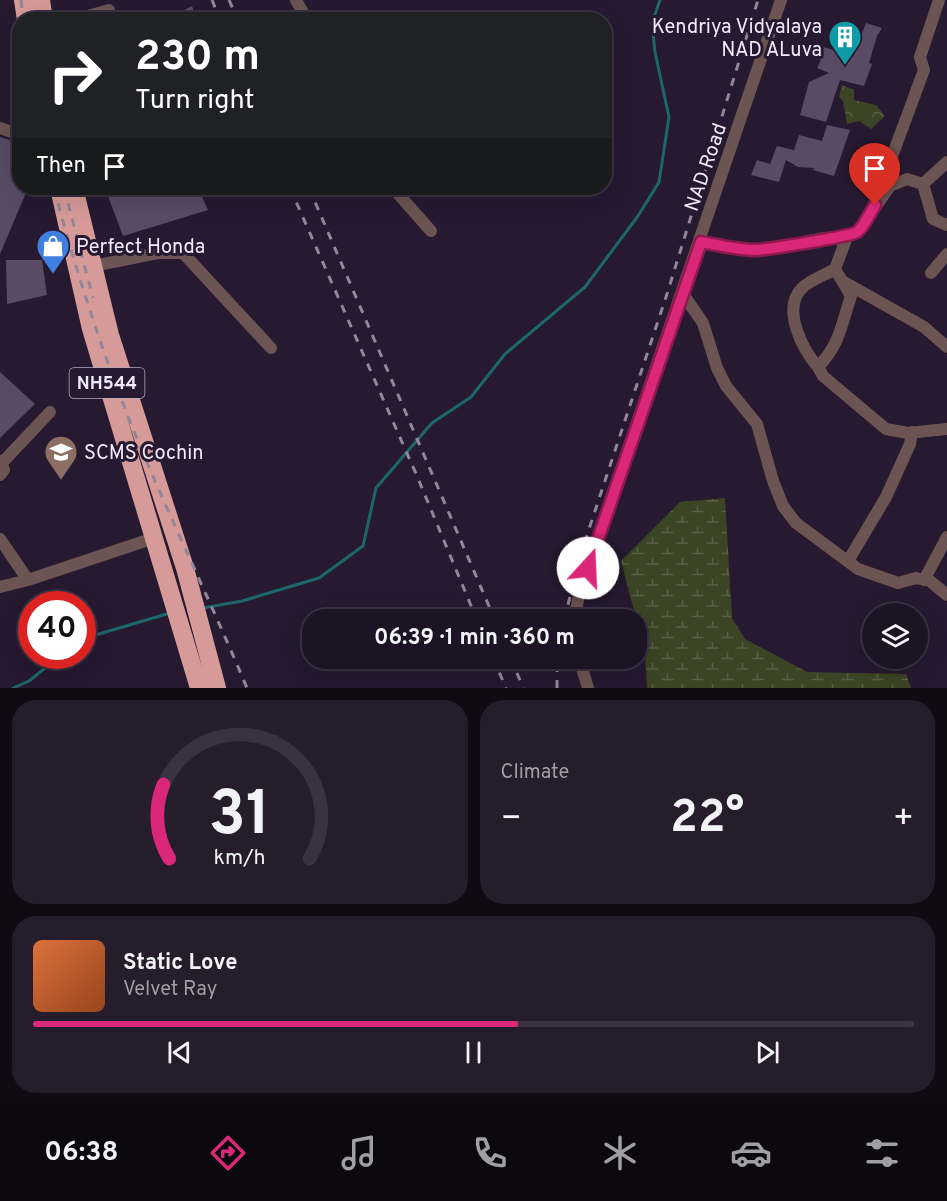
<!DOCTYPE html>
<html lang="en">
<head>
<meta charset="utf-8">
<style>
  body { margin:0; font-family:Overpass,sans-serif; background:#251c2c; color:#f1f3f6; height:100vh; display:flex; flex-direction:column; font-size:22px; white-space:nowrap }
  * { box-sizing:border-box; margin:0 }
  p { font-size:20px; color:#a09ea6 }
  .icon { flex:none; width:33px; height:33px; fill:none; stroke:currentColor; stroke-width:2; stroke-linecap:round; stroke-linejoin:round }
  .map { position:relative; height:688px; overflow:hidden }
  .panel { display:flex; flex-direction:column; gap:12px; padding:12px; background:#0f0a14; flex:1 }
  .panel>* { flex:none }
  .hud { position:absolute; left:12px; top:12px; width:600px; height:183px; border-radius:24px; box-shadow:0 6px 24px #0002,0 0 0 2px #3a3241; background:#202124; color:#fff; overflow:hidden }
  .tools { position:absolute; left:862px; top:603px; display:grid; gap:12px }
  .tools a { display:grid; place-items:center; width:66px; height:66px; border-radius:50%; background:#1c1324; box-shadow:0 6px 24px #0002,0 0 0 2px #3a3241; font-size:30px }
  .speed { position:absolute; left:18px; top:591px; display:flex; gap:12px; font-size:30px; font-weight:700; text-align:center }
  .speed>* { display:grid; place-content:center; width:78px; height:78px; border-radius:50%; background:#1c1324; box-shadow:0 6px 24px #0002,0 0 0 2px #3a3241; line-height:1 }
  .speed .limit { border:9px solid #d22; background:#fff; color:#111 }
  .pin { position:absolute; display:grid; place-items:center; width:51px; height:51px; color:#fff; margin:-62px -26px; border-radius:50% 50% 50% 0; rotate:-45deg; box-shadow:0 0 6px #0007 }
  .pin .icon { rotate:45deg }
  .me { position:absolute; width:66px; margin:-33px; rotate:20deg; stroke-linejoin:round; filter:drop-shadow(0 0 4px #0008) }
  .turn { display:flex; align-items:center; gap:21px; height:126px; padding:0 24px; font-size:27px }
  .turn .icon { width:78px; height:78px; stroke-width:2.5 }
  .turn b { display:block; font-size:42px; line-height:51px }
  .then { display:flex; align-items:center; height:57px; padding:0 24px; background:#0003; gap:12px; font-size:22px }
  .big { font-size:45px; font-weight:700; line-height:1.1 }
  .panel .tile { flex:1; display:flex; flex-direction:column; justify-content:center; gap:9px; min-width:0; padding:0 21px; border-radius:24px; background:#251c2c }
  .panel .dial { align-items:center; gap:0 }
  .dial svg { height:156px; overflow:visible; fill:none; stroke:#3a3241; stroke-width:7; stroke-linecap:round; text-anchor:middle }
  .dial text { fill:#f1f3f6; stroke:none }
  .song { display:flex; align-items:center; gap:18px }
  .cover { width:72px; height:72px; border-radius:9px; background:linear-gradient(135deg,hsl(20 70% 55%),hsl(20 70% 35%)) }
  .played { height:6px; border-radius:3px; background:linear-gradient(90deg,#db2777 55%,#3a3241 55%) }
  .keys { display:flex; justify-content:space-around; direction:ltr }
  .heat { display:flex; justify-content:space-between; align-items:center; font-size:33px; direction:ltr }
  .panel .tiles { flex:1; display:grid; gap:12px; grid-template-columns:1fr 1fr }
  .tile:last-child { grid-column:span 2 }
  .trip { position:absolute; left:302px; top:609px; width:345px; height:60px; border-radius:24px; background:#1c1324; box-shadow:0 6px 24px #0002,0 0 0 2px #3a3241; font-weight:700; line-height:60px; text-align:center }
  .tabs { display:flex; height:96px; justify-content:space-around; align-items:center; background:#0b080e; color:#a09ea6 }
  .tabs .icon { width:42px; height:42px }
  .tabs .on { color:#db2777 }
  .tabs b { font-size:27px; color:#f1f3f6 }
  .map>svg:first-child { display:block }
  .wetland { fill:url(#wetland-marsh) }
  .park { fill:url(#park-crowns) }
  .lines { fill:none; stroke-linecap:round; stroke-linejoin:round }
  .stream { stroke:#1c676c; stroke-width:3 }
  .building { fill:#5a4b65 }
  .minor { stroke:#6b5452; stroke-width:12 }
  .highway { stroke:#d69b98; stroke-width:18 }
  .rail { stroke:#91869a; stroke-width:3; stroke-dasharray:8 8; stroke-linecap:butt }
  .route-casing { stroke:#8e194d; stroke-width:15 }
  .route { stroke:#db2777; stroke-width:10 }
  .labels { text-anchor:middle; stroke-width:6; stroke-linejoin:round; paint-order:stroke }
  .shield { fill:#261930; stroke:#b5abbd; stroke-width:1.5 }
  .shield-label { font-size:18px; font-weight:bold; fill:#f2e9f9 }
  .poi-label { font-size:20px; fill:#f2e9f9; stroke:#261930; text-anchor:start }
  .street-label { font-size:20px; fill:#f2e9f9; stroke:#261930 }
</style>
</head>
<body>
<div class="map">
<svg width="947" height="688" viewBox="0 0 947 688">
  <defs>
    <pattern id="wetland-marsh" width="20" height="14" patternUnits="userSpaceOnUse" patternTransform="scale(1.5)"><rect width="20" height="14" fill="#3b4424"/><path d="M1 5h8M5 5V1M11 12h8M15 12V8" fill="none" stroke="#585f45"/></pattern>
    <pattern id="park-crowns" width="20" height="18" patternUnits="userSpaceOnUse" patternTransform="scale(1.5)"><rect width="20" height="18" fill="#3b4424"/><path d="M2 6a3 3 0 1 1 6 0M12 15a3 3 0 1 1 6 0" fill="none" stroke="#585f45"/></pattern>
  </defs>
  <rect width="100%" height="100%" fill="#261930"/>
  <path class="wetland" d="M725,498L732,618L745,639L807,672L906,674L911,688H647L645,653L621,561L680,502Z"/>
  <path class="park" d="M842,85L854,90V100L876,105L885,116L871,129L859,121L847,124L843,101L839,97Z"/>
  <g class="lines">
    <path class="stream" d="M203,608L242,601L319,578L363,546L376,488L432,423L471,397L505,354L585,287L638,216L659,182L669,117L655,52L652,23L660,0
      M82,639L170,613
      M13,688L29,681L60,656"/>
  </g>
  <path class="building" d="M192,6L197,20H166Z
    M866,23L882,28L877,36L869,63L872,64L864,86L840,80L826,122L800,115L809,82L829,73L817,68L821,60L816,58L821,46L853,57Z
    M827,125L850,130L834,176L813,170L814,168L798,167L786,160L779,182L751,175L757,160L770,164L777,146L794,150L799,135L822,141Z
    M0,137L20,143V188H28L0,254Z
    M105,188H198L208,210L123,236Z
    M6,260H42L47,295L7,304Z
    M0,372L35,404L0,438Z"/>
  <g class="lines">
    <path class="minor" d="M296,0L307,20
      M74,20L109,10
      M0,128L20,135
      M895,184L890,162L924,70L920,57L939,0
      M923,184L947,162
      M393,188L431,231
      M701,242L750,250H768L823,238L842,239L858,232L890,186L907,179L923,184L933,219L947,225
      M93,266L158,253H183L271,348
      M835,269C825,275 810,280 802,288C781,309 803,350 818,367C840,344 841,326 851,296L835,269L847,237
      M931,273L947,254
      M844,282L924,327L947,347
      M683,294L703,323L717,368L726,386L757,424L773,481L783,506L796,523L858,569L898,583L916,578L930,581L947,595
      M818,367L823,376L886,429L908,433L947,429
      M0,461L4,470L0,475
      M2,463L50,412
      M0,539L28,580
      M848,561L886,497L910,444L912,432
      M924,580L947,537
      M0,587L28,580L154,538
      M574,620L580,590L781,0
      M579,658L588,688"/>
    <path class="highway" d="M23,0L26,20
      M41,0L44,20
      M59,188L91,329L199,688
      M74,188L110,335L185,568L217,688"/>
    <path class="rail" d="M21,0L23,20
      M212,0L220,20
      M229,0L238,20
      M54,188C79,283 110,377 149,467C181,541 216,614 247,688
      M64,188L93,298
      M290,188L417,476L477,620
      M309,188L495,620
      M564,620L583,547L667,294L758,0
      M493,658L506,688
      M511,658L523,688
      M557,688V658"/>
  </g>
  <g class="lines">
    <g class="route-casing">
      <path id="route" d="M588,568L701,242C717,245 735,249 752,250C760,251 852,236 857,232C864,227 870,213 875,205"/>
    </g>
    <use href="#route" class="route"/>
  </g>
  <defs>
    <g id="building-pin" transform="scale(1.725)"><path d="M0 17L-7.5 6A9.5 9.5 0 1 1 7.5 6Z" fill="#0f9aa8" stroke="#261930"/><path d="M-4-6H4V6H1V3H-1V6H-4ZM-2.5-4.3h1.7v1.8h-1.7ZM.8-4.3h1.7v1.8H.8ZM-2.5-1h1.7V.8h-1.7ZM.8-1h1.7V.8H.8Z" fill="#fff"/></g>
    <g id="shop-pin" transform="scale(1.725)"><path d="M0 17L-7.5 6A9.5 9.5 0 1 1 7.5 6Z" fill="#3f7fe0" stroke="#261930"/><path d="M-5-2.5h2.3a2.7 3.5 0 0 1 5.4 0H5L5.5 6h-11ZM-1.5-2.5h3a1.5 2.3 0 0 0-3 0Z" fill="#fff"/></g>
    <g id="university-pin" transform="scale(1.725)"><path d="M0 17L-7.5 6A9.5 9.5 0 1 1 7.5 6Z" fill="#8d6e63" stroke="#261930"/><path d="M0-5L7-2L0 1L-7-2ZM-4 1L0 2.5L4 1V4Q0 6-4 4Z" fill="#fff"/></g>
  </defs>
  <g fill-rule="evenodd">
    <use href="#building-pin" x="845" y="37"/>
    <use href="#shop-pin" x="53" y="246"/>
    <use href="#university-pin" x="61" y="452"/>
  </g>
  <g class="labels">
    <rect class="shield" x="69.5" y="368" width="75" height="30" rx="4.5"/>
    <g class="shield-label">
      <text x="107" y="389">NH544</text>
    </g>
    <g class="poi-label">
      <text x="822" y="33" text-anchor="end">Kendriya Vidyalaya<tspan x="822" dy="23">NAD ALuva</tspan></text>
      <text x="76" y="253">Perfect Honda</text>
      <text x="84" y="459">SCMS Cochin</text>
    </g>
    <g class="street-label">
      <text transform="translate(705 167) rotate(-71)" y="7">NAD Road</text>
    </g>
  </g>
</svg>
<div class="tools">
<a><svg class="icon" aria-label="layers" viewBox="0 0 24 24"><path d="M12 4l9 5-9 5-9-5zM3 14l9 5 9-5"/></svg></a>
</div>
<div class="speed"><div class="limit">40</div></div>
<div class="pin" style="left:875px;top:205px;background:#d93025"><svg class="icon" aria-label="arrive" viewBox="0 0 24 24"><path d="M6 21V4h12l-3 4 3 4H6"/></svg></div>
<svg class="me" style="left:588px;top:568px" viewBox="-20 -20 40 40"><circle r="19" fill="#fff"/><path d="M0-13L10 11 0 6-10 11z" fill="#db2777"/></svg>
<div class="trip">06:39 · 1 min · 360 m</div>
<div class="hud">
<div class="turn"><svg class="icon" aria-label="right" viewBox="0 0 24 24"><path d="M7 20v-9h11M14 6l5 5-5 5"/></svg><div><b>230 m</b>Turn right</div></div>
<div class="then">Then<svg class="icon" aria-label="arrive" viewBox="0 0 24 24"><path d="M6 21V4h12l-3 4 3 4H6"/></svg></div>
</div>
</div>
<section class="panel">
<div class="tiles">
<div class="tile dial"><svg viewBox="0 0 100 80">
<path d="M14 69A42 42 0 1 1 86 69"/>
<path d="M14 69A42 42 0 0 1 11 31" stroke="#db2777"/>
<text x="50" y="56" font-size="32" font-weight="700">31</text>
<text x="50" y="72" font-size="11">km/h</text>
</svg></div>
<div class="tile"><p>Climate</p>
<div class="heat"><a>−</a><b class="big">22°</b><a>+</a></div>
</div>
<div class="tile">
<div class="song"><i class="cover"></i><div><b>Static Love</b><p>Velvet Ray</p></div></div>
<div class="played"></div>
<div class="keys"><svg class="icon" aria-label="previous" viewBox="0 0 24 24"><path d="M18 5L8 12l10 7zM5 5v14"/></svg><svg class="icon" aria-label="pause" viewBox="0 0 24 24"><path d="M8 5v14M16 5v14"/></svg><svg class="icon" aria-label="next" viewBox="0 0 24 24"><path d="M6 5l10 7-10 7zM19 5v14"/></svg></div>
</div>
</div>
</section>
<nav class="tabs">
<b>06:38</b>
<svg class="icon on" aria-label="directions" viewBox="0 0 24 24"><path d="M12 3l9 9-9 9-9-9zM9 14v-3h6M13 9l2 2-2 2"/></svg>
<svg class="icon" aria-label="music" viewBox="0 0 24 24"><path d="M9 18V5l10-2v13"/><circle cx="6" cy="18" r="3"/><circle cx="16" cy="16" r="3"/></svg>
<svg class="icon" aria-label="phone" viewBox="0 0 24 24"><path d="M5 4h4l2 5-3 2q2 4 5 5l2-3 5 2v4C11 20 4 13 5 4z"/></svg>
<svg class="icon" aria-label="climate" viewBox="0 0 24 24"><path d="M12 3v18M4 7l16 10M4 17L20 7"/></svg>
<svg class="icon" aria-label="car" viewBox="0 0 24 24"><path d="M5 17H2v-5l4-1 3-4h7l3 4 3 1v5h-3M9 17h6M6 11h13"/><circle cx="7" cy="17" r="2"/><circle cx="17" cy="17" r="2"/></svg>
<svg class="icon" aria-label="filters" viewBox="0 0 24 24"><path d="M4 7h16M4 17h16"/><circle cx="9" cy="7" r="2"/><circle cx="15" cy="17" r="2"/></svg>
</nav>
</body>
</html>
